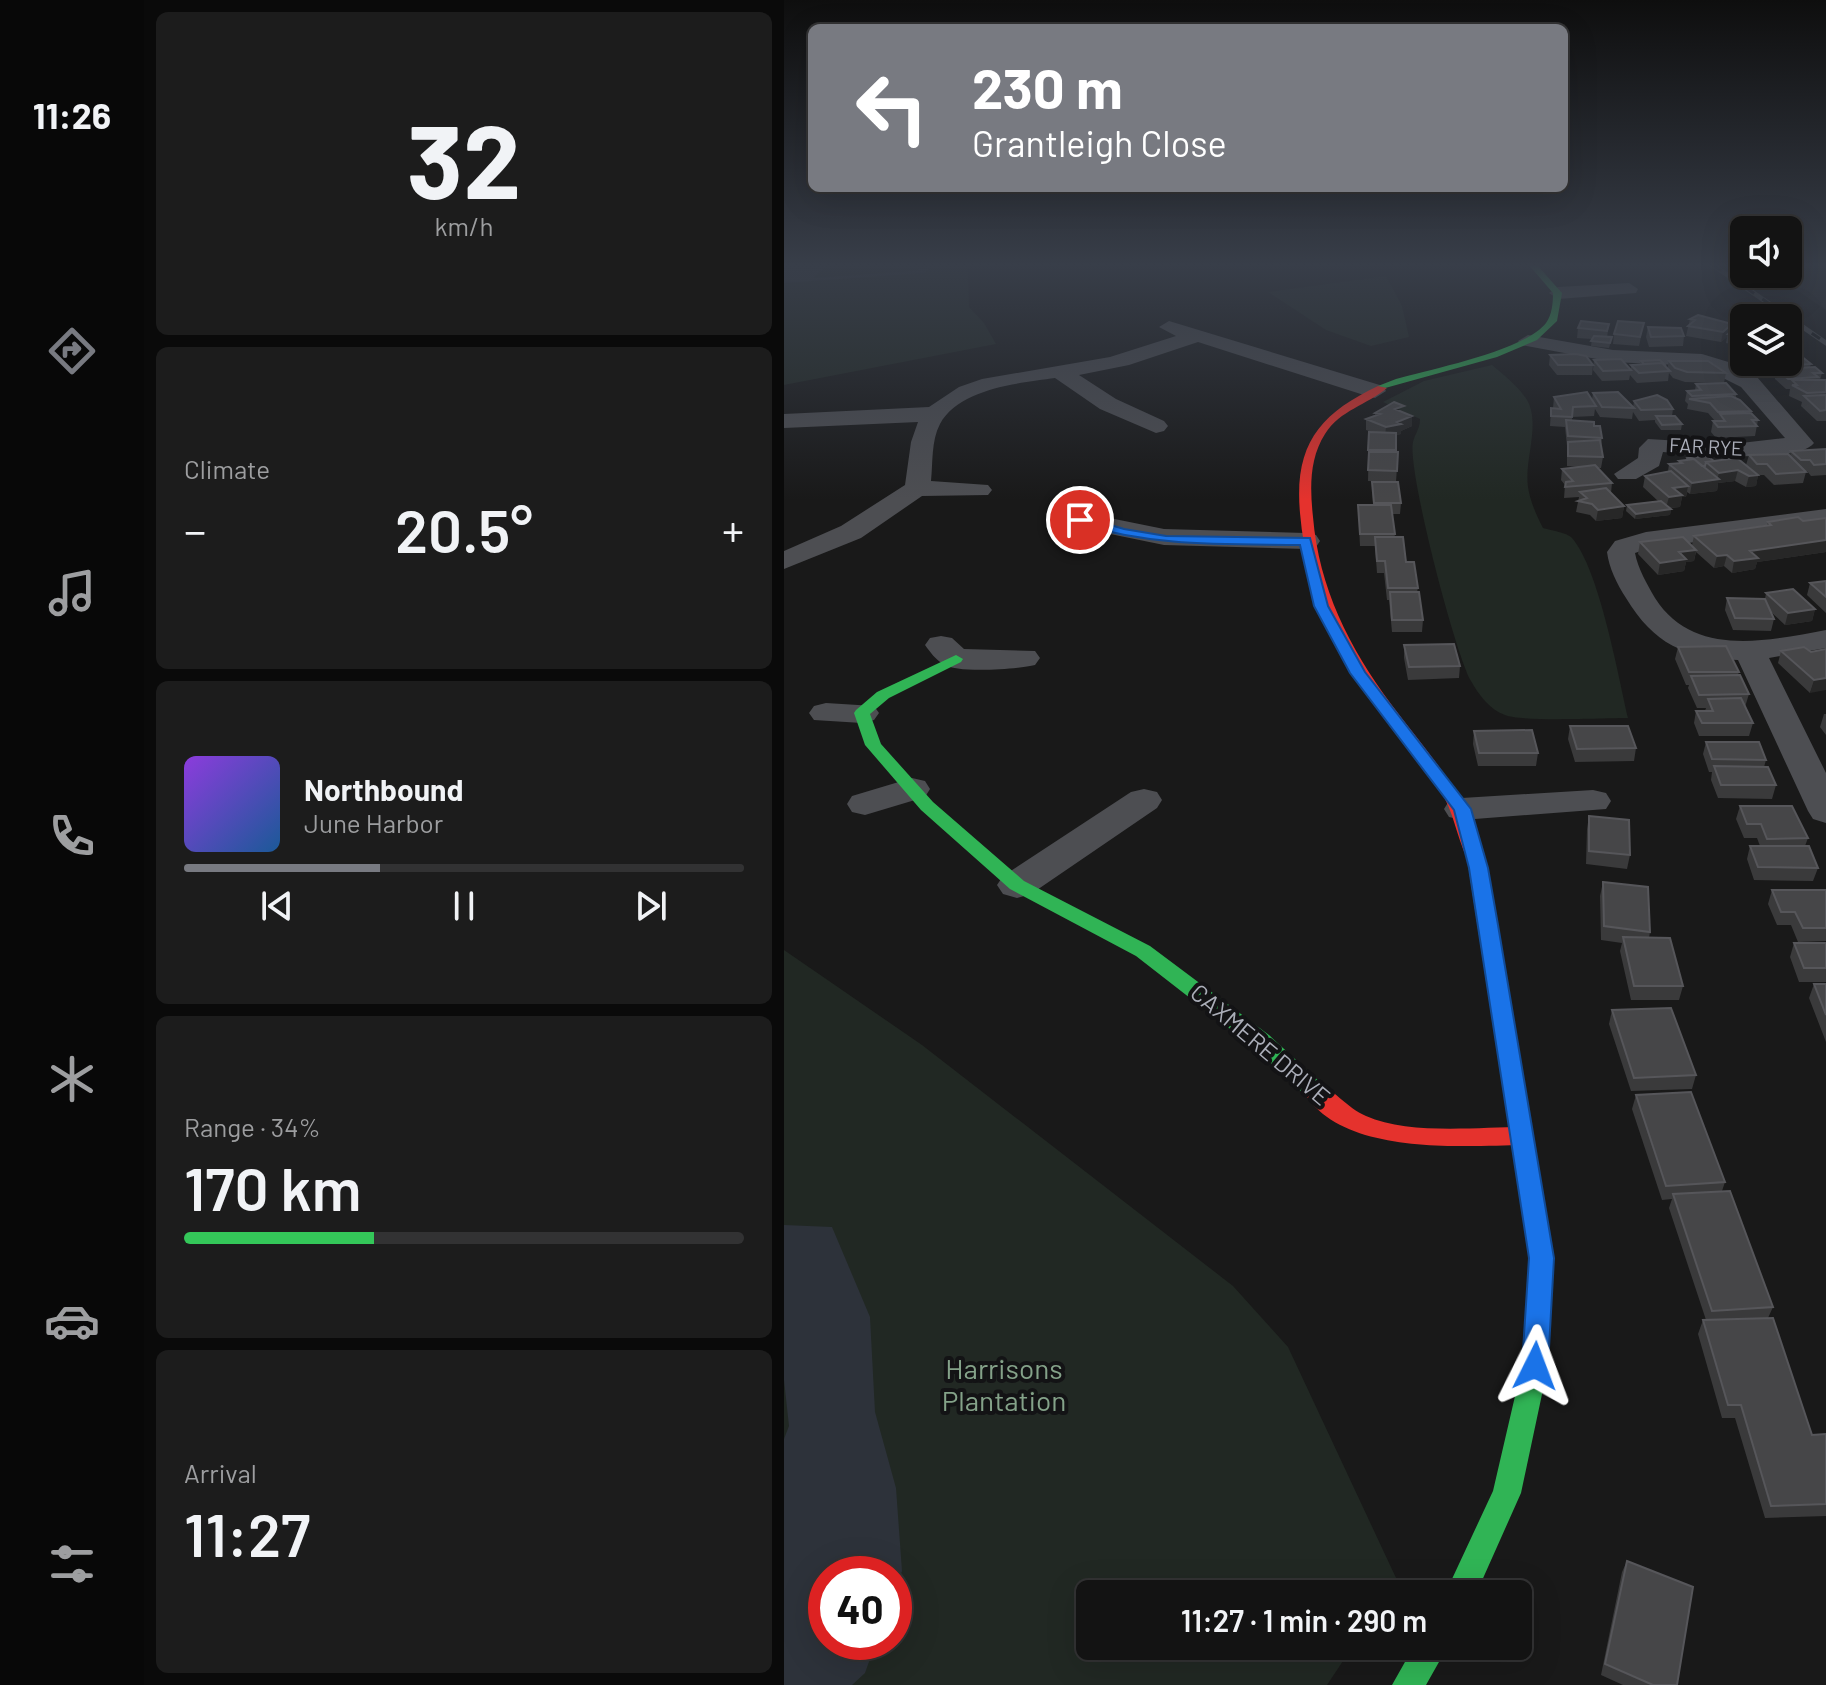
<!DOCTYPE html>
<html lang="en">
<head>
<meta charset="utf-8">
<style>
  body { margin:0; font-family:Barlow,sans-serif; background:#1c1c1c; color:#f1f3f6; height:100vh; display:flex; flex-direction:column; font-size:30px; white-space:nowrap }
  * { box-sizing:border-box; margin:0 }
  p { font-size:26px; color:#9d9ea0 }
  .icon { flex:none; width:44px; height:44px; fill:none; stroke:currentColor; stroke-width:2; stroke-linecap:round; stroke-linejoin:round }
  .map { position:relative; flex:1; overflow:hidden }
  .side { display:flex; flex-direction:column; gap:12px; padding:12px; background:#0a0a0a; width:640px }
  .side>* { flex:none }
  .guide { position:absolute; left:24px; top:24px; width:760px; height:168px; border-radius:12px; box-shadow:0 8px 32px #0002,0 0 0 2px #323233; background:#787a81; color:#fff; overflow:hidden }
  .fabs { position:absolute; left:946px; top:216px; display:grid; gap:16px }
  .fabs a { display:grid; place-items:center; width:72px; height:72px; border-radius:12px; background:#131313; box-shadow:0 8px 32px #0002,0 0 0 2px #323233; font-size:40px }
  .speed { position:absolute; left:24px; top:1556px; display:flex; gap:16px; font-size:40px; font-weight:700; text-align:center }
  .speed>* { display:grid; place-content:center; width:104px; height:104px; border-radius:50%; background:#131313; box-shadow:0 8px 32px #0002,0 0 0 2px #323233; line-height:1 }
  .speed .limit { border:12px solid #d22; background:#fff; color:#111 }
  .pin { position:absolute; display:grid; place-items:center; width:68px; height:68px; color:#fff; margin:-34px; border:4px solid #fff; border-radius:50%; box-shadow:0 2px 8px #0007 }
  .me { position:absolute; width:88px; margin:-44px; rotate:3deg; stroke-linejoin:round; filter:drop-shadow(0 0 6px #0008) }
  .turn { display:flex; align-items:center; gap:28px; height:168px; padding:0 32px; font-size:36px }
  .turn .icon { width:104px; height:104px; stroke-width:2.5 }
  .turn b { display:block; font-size:56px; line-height:68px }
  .big { font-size:60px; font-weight:600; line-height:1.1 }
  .side .card { flex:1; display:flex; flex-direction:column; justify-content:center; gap:12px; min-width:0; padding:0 28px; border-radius:12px; background:#1c1c1c }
  .side .dial { align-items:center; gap:0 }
  .dial b { font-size:104px; line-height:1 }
  .song { display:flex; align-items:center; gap:24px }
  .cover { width:96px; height:96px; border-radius:12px; background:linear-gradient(135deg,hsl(270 70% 55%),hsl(210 70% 35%)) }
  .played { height:8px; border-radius:4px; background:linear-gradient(90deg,#787a81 35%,#323233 35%) }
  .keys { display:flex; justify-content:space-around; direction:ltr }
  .heat { display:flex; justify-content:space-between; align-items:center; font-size:44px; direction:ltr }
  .charge { height:12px; border-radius:6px; background:linear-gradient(90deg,#34c759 34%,#323233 0) }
  .trip { position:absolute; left:292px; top:1580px; width:456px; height:80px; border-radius:12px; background:#131313; box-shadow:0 8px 32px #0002,0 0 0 2px #323233; font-weight:600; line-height:80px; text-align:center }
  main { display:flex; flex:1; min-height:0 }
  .dock { display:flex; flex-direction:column; width:144px; justify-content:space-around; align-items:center; background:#080808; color:#9d9ea0 }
  .dock .icon { width:56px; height:56px }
  .dock .active { color:#787a81 }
  .dock b { font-size:36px; color:#f1f3f6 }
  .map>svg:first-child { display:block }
  .built { fill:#232325 }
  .green { fill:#212823; fill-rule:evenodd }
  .water { fill:#2d323a }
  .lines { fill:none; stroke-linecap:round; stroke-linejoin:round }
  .street { fill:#4d4e52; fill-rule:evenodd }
  .fast { fill:#30b455; fill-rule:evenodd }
  .jam { fill:#e5322d; fill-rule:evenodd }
  .rail-casing { stroke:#4e4f52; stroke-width:5 }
  .rail { stroke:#131315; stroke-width:3; stroke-dasharray:10; stroke-linecap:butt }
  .wall { fill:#3a3a3b }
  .shaded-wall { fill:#272727 }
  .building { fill:#464648; stroke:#56565a; stroke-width:2 }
  .route { fill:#1a73e8; stroke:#114b97; stroke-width:2 }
  .labels { text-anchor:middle; stroke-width:8; stroke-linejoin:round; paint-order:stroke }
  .far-street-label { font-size:20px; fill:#abaeb9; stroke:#131315 }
  .street-label { font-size:24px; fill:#abaeb9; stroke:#131315 }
  .near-park-label { font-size:28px; fill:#84a289; stroke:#131315 }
</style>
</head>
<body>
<main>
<nav class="dock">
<b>11:26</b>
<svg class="icon active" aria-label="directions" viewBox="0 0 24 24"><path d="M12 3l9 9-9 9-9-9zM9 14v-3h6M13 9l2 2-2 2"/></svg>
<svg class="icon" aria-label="music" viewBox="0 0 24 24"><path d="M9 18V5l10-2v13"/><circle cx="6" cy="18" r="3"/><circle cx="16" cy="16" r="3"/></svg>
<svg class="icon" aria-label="phone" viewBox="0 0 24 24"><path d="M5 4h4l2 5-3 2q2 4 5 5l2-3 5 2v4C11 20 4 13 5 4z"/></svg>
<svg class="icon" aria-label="climate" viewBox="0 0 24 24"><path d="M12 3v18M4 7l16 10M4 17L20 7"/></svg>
<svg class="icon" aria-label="car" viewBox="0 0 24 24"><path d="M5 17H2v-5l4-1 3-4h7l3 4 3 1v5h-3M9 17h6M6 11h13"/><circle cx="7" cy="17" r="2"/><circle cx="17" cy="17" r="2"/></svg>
<svg class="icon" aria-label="filters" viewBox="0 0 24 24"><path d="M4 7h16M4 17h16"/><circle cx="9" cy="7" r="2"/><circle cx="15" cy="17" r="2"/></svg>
</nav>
<section class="side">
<div class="card dial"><b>32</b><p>km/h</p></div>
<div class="card"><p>Climate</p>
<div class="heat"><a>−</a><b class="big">20.5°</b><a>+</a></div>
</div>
<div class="card">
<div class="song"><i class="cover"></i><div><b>Northbound</b><p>June Harbor</p></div></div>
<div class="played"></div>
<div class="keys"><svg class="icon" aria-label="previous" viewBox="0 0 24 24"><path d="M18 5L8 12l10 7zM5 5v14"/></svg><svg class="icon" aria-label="pause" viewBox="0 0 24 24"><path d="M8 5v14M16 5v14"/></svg><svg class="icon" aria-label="next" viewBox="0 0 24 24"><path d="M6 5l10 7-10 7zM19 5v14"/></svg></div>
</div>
<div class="card"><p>Range · 34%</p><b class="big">170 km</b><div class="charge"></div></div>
<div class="card"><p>Arrival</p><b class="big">11:27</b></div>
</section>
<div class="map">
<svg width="1042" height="1685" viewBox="0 0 1042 1685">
  <rect width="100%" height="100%" fill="#191919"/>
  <path class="built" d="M1004,265H1042V310L989,274H1004Z"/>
  <path class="green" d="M0,265H184L185,307L200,323L212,344L0,385Z
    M602,276L618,306L625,337L587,346L542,330L484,292Z
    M708,365C720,375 735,387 743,400C757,425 740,459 744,487C746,501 752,514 759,528C766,530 784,533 788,538C815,569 834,674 844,718C820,718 737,722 721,715C705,709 695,695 687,681C671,653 623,470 629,442C631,433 636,429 636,419L599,402L640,381Z
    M0,950L138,1045L449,1286L504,1347L613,1580L604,1594H306V1646H569L543,1685H0ZM42,1574H110V1642H42Z"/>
  <path class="water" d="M0,265H44L29,278L129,271L149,265L140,273L0,283Z
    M0,1225L48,1227L86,1317L91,1412L112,1488L118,1571L110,1594V1574H42V1642H92L81,1673L68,1685H0V1439L5,1426L0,1380Z"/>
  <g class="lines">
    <path class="street" d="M845,283L854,289L852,293L774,299L765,293L774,287Z
      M385,321L599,386L602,391L591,398L583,396L414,342L345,365L295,375L332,399L380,421L384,426L380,431L372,433L316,409L271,378C236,383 175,388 156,424C147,441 149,463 147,481L204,485L208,490L204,495L138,496L77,538L0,569V551L57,526L121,485L127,442L134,422L0,428V414L145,407L175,387L198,379L326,357L392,336L375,327Z
      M744,335L829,350L918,354L951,364L973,377L1030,443C1015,464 906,454 879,452L875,466L852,479H834L830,474L854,458L855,448L864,439L948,444L1001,438L957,387L915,366L829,362L737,345L734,341Z
      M1042,509V525L866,548L851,553C854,569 863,584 871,598C909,658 983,641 1042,630V648L985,658L1042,773V823L1029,819L1024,811L954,660C900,658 870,644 842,598C833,584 825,568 823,552L831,541L862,532Z
      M296,512L380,529L522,533L532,535L536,541L532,547L522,549L380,545L287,526L283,520L287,514Z
      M157,636L168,638L180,649L251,651L256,658L251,665C234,669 173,674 159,664C152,660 146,652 141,645L146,638Z
      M42,703L90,706L95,713L90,720L78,723L30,720L25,713L30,706Z
      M128,778L141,781L146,789L141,797L81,815L68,812L63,804L68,796Z
      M360,789L373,792L378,800L373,808L247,894L233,898L219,894L213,885L219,876L347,792Z
      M809,790L822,793L827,801L822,809L678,820L665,817L660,809L665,801L678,798Z"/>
    <path class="fast" d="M745,265H753L778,293L773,321L753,340L713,357L594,390V386L612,379C647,369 740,351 762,323C768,315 769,303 769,293Z
      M172,655L179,659L177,662L105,698L86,714L97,744L149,802L240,881L366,946L485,1035L538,1084L541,1090L538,1096L530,1099L522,1096L469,1047L352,956L226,889L137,810L81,745L70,713L72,710L93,692Z
      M692,852L701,858L769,1258L764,1366L737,1493L692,1594H661L709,1491L738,1366L745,1258L683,858Z
      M630,1646H664L642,1685H608Z"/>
    <path class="jam" d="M594,386L603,388C583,405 556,410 541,434C525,459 526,489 529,517C535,588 565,647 607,704C646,756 683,794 701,858L692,864C686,862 685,863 683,858C672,835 670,812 656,790C644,771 629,755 616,737C564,669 523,600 516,513C510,445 535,414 594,386Z
      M530,1081C549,1088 563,1108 582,1116C624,1135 693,1127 739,1127L747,1129L750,1136L747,1143L739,1145C677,1146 554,1156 519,1090L522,1084Z"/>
    <g class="rail-casing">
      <path id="rail" d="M929,265L1042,343"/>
    </g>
    <use href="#rail" class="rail"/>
  </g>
  <path class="wall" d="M906,319L947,331L960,327V362L954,356L956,347L958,346L942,343L943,337L937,342L902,336Z
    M860,323L855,346L829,344L830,334Z
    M825,324L823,337H828L825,348L807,346L808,339L793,338L794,328Z
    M864,327L900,336L899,346L865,347L862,337Z
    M1004,339L1008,342L1006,352H1004Z
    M766,355L809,365L808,375H773L765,365Z
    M810,360L847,370V365L856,364L857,361L883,369L885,361L942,373L940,383L901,382L889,378L885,373L884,381L853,383L846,375L845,380L818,381L809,370Z
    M960,362H1004L1027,364L1026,367L1038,373L1036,380H1042V421H1033L1017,406L1018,402L1005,396L1006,389H1002L991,379V377H989L982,365L965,366Z
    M912,384L952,394V398L967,411L966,413L974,420L971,436L932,438L927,432L929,421H931L924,413L903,409L904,404L901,401L903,391L911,390Z
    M809,393L849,408L850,401L889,409L888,416L898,424L897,430H877L871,422V420L855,421L849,412L848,419L816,417L811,409L810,416L788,417V421L810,426L818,438L817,445L819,457L817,468H813L828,483L827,493L840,506L838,518L812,521L806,515L792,512L795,497L780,498L781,485L777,480L778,469L795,467L783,466V446L781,427L766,426L767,408H769L770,397L808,400Z
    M620,412L628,426L617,431V434L612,435V452H614L612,482L584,481L585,432H588L582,430V419L591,416V413Z
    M1042,449V475L1027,476L1023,471H1021L1022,472L1019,483L990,485L980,475H974L972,486L962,487L951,481L934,483L933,491L906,494L903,492L902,497H898L896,507L886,508L887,509L886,515L851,519L842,511L843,505L874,501L859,487L861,476L884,471L885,464L895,463V461L902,460L903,458L962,465L965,455L1006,456L1007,451Z
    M588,482L617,503L616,514H608L611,537L634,588L633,592L639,620L638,632H608L605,600H603L600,573H593L591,546H576L574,505H589Z
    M1042,518V552L973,562L971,569L948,573L940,566L930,568L912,552L910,561L902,562L900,571L874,575L854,554L856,542L908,545L910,536L983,525L984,522L1019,521Z
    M1042,581V613L1023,595L1026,583Z
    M982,593L1031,609L1028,621L1001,625L987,612L990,619L987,631L949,630L941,610L943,598L981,599Z
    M620,645L676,666L675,678L624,680L620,658Z
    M894,647L955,672L954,675L965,694L961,707L969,723L965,736H915L910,723L912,711H921L922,708H913L904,688L905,685H902L891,659Z
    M1042,649L1026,693L994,663L997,651L1027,652Z
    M1040,714H1042V735L1036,727Z
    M786,726L852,748L850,761L791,762L784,739Z
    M690,731L754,753L752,766H694L689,744Z
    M922,742L982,760L980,767L992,785L988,799L934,798L927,780L928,772H925L919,754Z
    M956,806L1024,838L1021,846L1034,868L1029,881L970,880L963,859L966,846H976L973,838H960L952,819Z
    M805,816L846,855L843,869L802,864L803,829Z
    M819,882L866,932L865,938L899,986L895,1000H847L836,951L838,943L817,940L816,896Z
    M988,890H1042V941L1014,942L1007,925H993L984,904Z
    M1010,943H1042V982H1015L1006,957Z
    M1030,984H1042V1042L1025,998Z
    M828,1010L912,1075L908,1089L847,1091L825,1024Z
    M852,1095L941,1182L938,1191L989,1307L984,1318L1028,1435L1042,1434V1516L981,1518L951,1418H938L914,1334L919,1320H922L885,1208L888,1199L878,1200L848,1109Z
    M843,1561L893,1685H839L817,1675L838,1572Z"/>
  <path class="shaded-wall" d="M948,324L946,334H944L943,337L937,342L939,332Z
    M628,416V426L617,431V434L601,437L602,427Z
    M954,470L951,481L934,483L933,491L906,494L908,483L933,480L935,473Z
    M974,475L972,486L962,487L965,476Z
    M904,486L902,497H898L896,507L882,508L885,497L889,488Z
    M840,506L838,518L812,521L814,510Z
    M887,509L886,515L851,519L852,514Z
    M1042,540V552L973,562L971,569L948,573L950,561L966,551Z
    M912,550L910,561L902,562L900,571L874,575L876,563L895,552Z
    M943,555L940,566L930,568L933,556Z
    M1031,609L1028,621L1001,625L1004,613Z
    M1042,678V690L1026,693L1030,680Z"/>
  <path class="building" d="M914,315L948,324L939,332L904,326L911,320L906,319Z
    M797,321L825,324L823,331L794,328Z
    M834,321L860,323L856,337L830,334Z
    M955,325L960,327V336L944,334Z
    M864,327L897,328L900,336L867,337Z
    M810,336L828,337L826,343L807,341Z
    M792,354L802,356L809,365H774L766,355Z
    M1004,356H1017L1027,364L992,367L988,362H1004Z
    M837,359L847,370L819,371L810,360Z
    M876,360L882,366L878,363L860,364L857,361Z
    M885,361H924L942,373L903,372L891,368Z
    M878,363L886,371L855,373L847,365Z
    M1031,367L1038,373H1029L1034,377L1004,379L993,369Z
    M1008,380H1042V392L1023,393L1008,385H1013Z
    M942,383L952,394L908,396L903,391L917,390L912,384Z
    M803,392L812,406L789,407L788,417L767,416V408L777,409L770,397Z
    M834,392L850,408L818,407L809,393Z
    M873,395L883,400L889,409L857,410L850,401Z
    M1042,395V410L1036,411L1020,396Z
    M947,396L956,400L967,411L934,412L926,403L905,399Z
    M610,402L620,406L611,409L628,416L613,422L617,424L602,427L582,419L596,414L591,413Z
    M967,413L974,420H968L973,426L934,427L929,421H941L936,414Z
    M872,416H891L898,424L878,425Z
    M782,420L810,422V426H816L818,438L784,436Z
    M585,432L612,433V450H584Z
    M816,440L819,457L784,456V442Z
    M1042,449V464L1030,465L1026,460H1017L1007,451Z
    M585,452H614L613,471L584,470Z
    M1004,454L1022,472L992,474L983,464H973L965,455Z
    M923,456L930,461L922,462L921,466H918L910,459L904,460L903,458Z
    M953,458L974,475L965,476L954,470L935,473L922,462Z
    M910,459L935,479L908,483L885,464L898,463L895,461Z
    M811,465L828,483L781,487L782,482L789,481L778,469Z
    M887,471L904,486L889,488L898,495L885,497L861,476Z
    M588,482H614L617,503H590Z
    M822,488L840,506L814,510L808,504L794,501L803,498L796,492Z
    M877,501L887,509L852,514L843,505Z
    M574,505H607L611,534H576Z
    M1014,517L1019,521L1042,518V540L966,551L974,558L950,561L943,555L933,556L910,536L987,525L984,522Z
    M591,537H619L622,562H630L634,588H604L601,561H593Z
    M899,537L912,550L895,552L902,559L876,563L856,542Z
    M1042,581V597L1026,583Z
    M1009,589L1031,609L1004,613L982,593Z
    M606,592H635L639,620H608Z
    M943,598L981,599L990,619L951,618Z
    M670,644L676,666L625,667L620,645Z
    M942,646L955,672H905L894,647Z
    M1020,647L1027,652L1042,649V678L1030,680L997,651Z
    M956,675L965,694L915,695L907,676Z
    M957,698L969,723H918L912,711H929L924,699Z
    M786,726H844L852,748L793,749Z
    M748,730L754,753H695L690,731Z
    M922,742H975L982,760L928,759Z
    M930,766L984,767L992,785H937Z
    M956,806H1008L1024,838L983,839L977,824H963Z
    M805,816L845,820L846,855L805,851Z
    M966,846H1025L1034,868L974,867Z
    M819,882L864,887L866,932L820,926Z
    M988,890H1042V928H1019L1011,912H997Z
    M839,937L886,938L899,986H850Z
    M1010,943H1042V968H1020Z
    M1030,984H1042V1015Z
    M887,1008L912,1075L850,1078L828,1010Z
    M907,1092L941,1182L882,1186L852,1095Z
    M946,1191L989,1307L928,1311L889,1194Z
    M989,1318L1028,1435L1042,1434V1504L987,1506L957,1405H944L919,1320Z
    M843,1561L909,1587L893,1685H869L821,1664Z"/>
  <linearGradient id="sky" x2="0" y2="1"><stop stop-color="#0e0e0e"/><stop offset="0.53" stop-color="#383e49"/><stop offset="1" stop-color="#383e49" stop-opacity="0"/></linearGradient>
  <rect width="1042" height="500" fill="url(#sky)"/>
  <path class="route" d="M296,516L340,529L382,536L526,538L544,606L581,672L687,809L704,868L714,925L770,1258L764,1366L761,1375L751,1379L741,1375L738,1366L745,1258L685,868L670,810L566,673L530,606L516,545C433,544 372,547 291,523L289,520Z"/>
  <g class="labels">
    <g class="far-street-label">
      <text transform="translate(922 447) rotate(3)" y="7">FAR RYE</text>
    </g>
    <g class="street-label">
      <text transform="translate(476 1045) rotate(40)" y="8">CAXMERE DRIVE</text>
    </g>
    <g class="near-park-label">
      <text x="220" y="1379">Harrisons<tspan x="220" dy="32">Plantation</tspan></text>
    </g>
  </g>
</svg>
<div class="fabs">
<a><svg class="icon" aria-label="sound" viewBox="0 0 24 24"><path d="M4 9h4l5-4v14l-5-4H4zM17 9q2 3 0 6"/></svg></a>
<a><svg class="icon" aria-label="layers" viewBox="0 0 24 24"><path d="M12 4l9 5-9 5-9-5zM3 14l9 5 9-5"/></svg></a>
</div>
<div class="speed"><div class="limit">40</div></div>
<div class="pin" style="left:296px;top:520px;background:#d93025"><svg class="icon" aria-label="arrive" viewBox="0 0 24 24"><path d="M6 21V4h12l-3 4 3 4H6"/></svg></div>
<svg class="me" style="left:751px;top:1366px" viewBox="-20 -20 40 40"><path d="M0-17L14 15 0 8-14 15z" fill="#1a73e8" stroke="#fff" stroke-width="4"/></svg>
<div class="trip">11:27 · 1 min · 290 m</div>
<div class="guide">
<div class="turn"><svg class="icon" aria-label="left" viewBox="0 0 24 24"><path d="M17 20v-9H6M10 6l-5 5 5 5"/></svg><div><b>230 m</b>Grantleigh Close</div></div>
</div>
</div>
</main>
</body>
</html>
